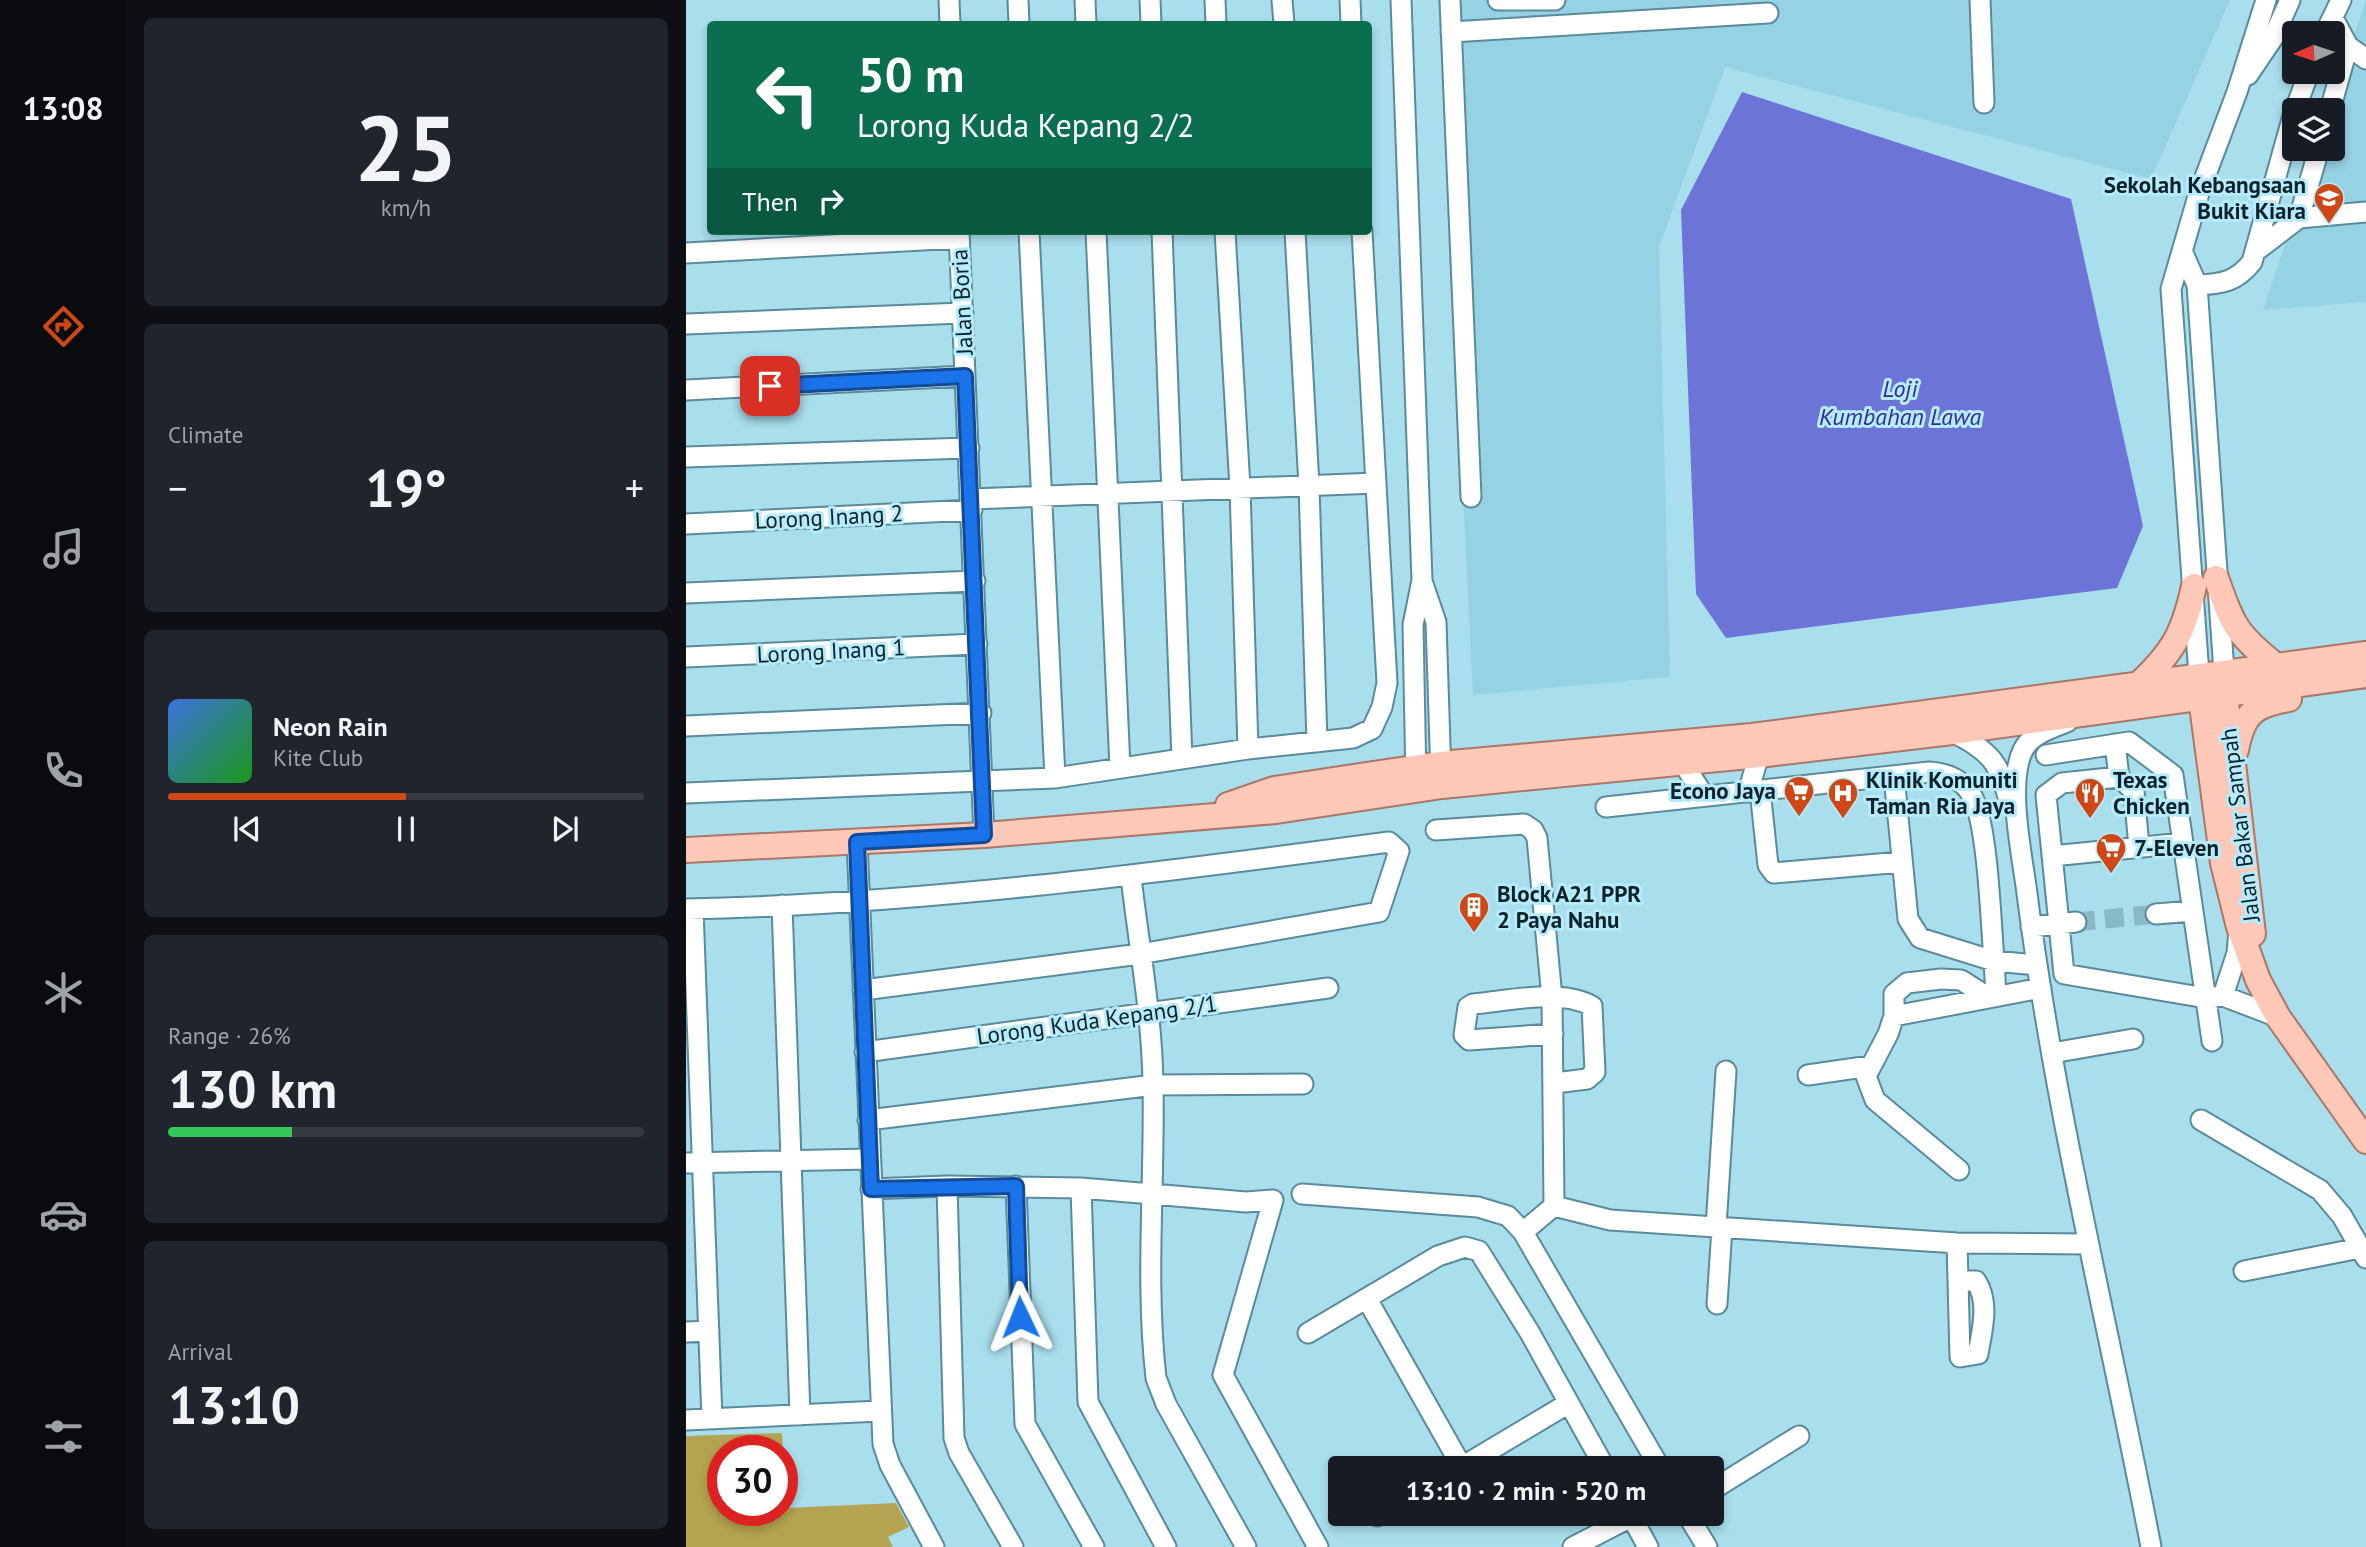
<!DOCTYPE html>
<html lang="en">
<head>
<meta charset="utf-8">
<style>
  body { margin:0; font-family:"PT Sans",sans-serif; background:#20242c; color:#f1f3f6; height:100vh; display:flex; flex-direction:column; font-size:26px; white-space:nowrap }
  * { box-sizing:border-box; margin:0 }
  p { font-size:23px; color:#9ea1a6 }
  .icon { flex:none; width:38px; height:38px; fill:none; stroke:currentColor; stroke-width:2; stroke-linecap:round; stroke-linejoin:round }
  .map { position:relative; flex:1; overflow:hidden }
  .panel { display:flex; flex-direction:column; gap:18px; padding:18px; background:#0d0f14; width:560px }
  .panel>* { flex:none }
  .hud { position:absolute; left:21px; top:21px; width:665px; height:214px; border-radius:7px; box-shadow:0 4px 10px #0003; background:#0b6e4f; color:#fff; overflow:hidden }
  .needle { width:46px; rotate:267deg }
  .tools { position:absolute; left:1596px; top:21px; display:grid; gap:14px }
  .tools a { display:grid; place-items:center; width:63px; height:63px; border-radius:7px; background:#171b24; box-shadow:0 4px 10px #0003; font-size:35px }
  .speed { position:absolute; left:21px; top:1435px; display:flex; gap:14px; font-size:35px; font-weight:700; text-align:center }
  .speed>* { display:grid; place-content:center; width:91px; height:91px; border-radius:50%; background:#171b24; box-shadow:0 4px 10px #0003; line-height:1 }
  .speed .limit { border:10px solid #d22; background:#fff; color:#111 }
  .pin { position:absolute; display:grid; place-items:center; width:60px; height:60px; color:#fff; margin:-30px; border-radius:14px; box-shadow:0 4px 10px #0006 }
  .me { position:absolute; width:77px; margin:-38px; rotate:358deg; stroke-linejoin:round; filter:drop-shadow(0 0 5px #0008) }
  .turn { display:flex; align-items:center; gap:24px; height:147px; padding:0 35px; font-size:32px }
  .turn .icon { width:91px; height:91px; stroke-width:2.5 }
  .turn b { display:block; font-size:49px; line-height:60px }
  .then { display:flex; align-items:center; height:66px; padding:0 35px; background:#0003; gap:14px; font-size:26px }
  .big { font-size:52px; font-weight:800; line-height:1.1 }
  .panel .widget { flex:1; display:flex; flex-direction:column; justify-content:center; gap:10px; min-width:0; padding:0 24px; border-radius:10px; background:#20242c }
  .panel .dial { align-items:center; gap:0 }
  .dial b { font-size:91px; line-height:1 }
  .song { display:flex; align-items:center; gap:21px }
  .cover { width:84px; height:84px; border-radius:10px; background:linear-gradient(135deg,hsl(220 70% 55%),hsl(120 70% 35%)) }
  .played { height:7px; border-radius:4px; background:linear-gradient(90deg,#ce4714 50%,#363941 50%) }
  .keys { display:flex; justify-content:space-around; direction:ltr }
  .heat { display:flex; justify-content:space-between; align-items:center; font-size:38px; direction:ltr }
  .charge { height:10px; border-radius:5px; background:linear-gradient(90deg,#34c759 26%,#363941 0) }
  .trip { position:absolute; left:642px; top:1456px; width:396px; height:70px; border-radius:7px; background:#171b24; box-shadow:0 4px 10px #0003; font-weight:800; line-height:70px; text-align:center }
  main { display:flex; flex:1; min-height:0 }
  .dock { display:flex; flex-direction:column; width:126px; justify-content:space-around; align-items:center; background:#090b0e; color:#9ea1a6 }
  .dock .icon { width:49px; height:49px }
  .dock .current { color:#ce4714 }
  .dock b { font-size:32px; color:#f1f3f6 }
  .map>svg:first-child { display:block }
  .built { fill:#95d2e4 }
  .green { fill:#b4a350; fill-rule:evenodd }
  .water { fill:#6d74d7 }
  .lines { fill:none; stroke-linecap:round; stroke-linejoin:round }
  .minor-tunnel { stroke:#8ab9c6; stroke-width:19; stroke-dasharray:19 10; stroke-linecap:butt }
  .minor-casing { stroke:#598b9a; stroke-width:23 }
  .major-casing { stroke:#aa7767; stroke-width:28 }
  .minor { stroke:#fff; stroke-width:19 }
  .major { stroke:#fec8b8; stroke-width:24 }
  .route-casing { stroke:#114b97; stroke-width:18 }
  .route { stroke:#1a73e8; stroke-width:12 }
  .labels { text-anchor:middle; stroke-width:6; stroke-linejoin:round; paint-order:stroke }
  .poi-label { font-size:23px; font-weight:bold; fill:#0e2329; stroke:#b6ebfb; text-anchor:start }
  .street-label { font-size:23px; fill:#0e2329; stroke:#b6ebfb }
  .water-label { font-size:24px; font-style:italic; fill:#34299d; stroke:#b6ebfb }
</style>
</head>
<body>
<main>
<nav class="dock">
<b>13:08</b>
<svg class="icon current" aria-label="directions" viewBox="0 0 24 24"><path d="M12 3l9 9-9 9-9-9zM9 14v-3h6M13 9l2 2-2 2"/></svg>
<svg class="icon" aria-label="music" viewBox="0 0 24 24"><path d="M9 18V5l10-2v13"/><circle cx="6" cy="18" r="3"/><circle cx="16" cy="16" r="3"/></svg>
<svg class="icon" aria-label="phone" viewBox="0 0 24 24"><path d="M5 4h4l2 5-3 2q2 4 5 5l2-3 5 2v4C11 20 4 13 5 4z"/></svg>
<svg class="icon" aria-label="climate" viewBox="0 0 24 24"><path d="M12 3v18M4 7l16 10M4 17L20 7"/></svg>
<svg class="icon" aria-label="car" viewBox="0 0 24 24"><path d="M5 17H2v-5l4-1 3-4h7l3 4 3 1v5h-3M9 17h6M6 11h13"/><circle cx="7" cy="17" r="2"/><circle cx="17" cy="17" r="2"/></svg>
<svg class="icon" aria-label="filters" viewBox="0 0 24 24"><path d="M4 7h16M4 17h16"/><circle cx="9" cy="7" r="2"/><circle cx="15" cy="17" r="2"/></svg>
</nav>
<section class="panel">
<div class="widget dial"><b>25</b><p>km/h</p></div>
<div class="widget"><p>Climate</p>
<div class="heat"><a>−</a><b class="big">19°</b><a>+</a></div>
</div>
<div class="widget">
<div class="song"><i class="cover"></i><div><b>Neon Rain</b><p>Kite Club</p></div></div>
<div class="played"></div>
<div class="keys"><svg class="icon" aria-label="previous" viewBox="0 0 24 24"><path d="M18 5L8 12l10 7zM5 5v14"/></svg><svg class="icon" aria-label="pause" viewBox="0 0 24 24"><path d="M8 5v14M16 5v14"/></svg><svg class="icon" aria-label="next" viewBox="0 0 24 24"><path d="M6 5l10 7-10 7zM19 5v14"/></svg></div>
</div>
<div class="widget"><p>Range · 26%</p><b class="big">130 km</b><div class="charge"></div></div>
<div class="widget"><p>Arrival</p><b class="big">13:10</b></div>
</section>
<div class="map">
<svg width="1680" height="1547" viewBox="0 0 1680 1547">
  <rect width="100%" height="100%" fill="#a9deed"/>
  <path class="built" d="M752,0H1544L1465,179L1039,67L973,247L984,677L787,695Z
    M1680,0V302L1577,310L1631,149H1647V110H1643Z"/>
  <path class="green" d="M96,1433L101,1508L210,1503L223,1527L202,1537L207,1547H0V1436ZM37,1451H96V1510H37Z"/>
  <path class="water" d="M1056,92L1385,199L1457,526L1431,588L1040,638L1010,594L995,210Z"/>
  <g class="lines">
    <path class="minor-tunnel" d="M1390,922L1470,914"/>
    <g class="minor-casing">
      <path id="minor" d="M263,0L264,24
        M332,0L333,24
        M399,0L400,24
        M464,0L465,24
        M529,0L530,24
        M596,0L598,24
        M664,0L665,24
        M715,0L736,580L727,625L730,782
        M764,0L785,497
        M812,0H869
        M1294,0L1298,103
        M1647,18L1662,46L1680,59
        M765,32L1082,13
        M1639,33L1655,0
        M1562,75L1587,38L1604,0
        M1609,110L1623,72
        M1644,110L1662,46
        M1613,218L1633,149
        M273,231L298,835
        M343,231L369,778
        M410,231L434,768
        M476,231L496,759
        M539,231L554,488L562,749
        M609,231L623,486L631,742
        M1570,251L1613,218L1680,212
        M0,253L273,238
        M1497,253L1511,285L1539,686
        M1511,285C1536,284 1550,282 1566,262L1608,112
        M0,324L277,313
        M0,390L279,376
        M0,457L283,448
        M285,499L690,483
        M0,524L286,510
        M736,581L750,622L755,776
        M0,593L289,581
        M0,657L291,644
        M1514,689L1485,289L1513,193L1551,92L1580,0
        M1381,722C1366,728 1345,734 1337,750C1321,783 1335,850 1340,886C1368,1109 1423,1327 1465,1547
        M0,726L295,713
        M1266,732C1305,751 1314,763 1324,805
        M1429,744L1433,777L1448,791L1453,847
        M1360,755L1443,742L1487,775L1526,1041
        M997,763L1018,796
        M1208,776L1222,919L1234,938L1308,961L1310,995
        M1433,777L1376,783L1360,795L1378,974L1520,998L1537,996L1592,1017
        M1074,790L1082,865L1088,873L1216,862
        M1062,792L1073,755
        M0,793L369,778L562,749L667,738L686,729L696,707L701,683L676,231
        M920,807L1243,772C1261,773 1279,780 1287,798C1302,827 1305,925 1308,961L1351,965
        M750,830L838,824L847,830L851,838L866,998L868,1206L837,1232
        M171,842L197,1444L204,1465L248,1547
        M1366,856L1497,843
        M445,877C453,946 466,1015 467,1084C469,1182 459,1281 470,1378L480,1404L560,1547
        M96,905L114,1415
        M0,909C236,904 470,873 703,842L713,851L693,912L454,954L177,990
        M7,909L26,1419
        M1470,914L1507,911
        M1345,927L1390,922
        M1537,996L1551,953L1553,930
        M1208,1016L1355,988
        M867,1034L783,1040L778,1035L782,1007L787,1004C823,1001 874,988 906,1006L909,1072L901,1079L869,1083
        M179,1052L642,988
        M1366,1053L1447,1039
        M1122,1075L1184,1066
        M182,1120L468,1085L617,1084
        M1515,1120L1634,1190L1656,1216L1680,1258
        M0,1163L184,1159
        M1273,1170L1189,1100L1180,1076L1202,1034L1208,1016V994L1221,983L1255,979L1275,980L1300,996
        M261,1186L268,1438L273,1453L327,1547
        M330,1186L339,1424L408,1547
        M395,1188L402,1402L480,1547
        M185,1189L261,1186L395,1188L560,1202L587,1200L537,1375L632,1547
        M616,1194L792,1207L822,1216L837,1232L974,1468
        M868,1206L924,1220L1271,1243L1402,1244
        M1030,1227L1040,1071
        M1271,1243L1274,1357L1292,1354C1296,1330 1304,1303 1290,1281H1273
        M1558,1271L1674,1248
        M681,1299L776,1467
        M1031,1304L1036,1228
        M0,1332L23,1331
        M622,1333L752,1256L779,1247L793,1251L844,1333L919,1468
        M0,1420L194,1411
        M774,1468L883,1403
        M1026,1490L1113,1436
        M944,1514L962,1547
        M1001,1514L1021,1547
        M691,1516L696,1514
        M887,1547L945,1517"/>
    </g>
    <g class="major-casing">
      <path id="major" d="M1530,578C1547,625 1549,633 1589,665
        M1454,683C1488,651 1498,632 1508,586
        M1539,695L1567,934
        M1515,698L1537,863L1553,927L1572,980L1592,1017L1680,1141
        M1550,750C1557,713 1568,705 1603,699
        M542,805L588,789L754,764L1066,736L1680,654
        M0,850L298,835L590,811L756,786L1073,755L1266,732L1680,675"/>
    </g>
    <use href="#minor" class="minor"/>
    <use href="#major" class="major"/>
  </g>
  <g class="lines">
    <g class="route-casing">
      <path id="route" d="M84,386L279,376L298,835L171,842L185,1189L330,1186L334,1317"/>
    </g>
    <use href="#route" class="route"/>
  </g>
  <defs>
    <g id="school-pin" transform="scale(1.575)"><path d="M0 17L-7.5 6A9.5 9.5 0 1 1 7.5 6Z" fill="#ce4714" stroke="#b6ebfb"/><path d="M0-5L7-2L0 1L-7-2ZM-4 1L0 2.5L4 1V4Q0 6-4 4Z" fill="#fff"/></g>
    <g id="supermarket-pin" transform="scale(1.575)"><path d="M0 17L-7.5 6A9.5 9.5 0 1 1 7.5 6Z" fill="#ce4714" stroke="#b6ebfb"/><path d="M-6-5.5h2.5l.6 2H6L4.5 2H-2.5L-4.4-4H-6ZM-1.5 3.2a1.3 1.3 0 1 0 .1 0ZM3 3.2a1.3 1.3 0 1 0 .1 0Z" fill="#fff"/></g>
    <g id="hospital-pin" transform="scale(1.575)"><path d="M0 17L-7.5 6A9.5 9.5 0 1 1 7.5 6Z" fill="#ce4714" stroke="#b6ebfb"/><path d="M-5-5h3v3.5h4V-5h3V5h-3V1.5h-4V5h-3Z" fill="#fff"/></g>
    <g id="restaurant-pin" transform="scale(1.575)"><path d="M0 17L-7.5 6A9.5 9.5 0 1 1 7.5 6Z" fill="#ce4714" stroke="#b6ebfb"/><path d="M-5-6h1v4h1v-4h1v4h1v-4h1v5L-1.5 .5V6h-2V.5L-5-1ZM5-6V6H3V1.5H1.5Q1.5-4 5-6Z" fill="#fff"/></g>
    <g id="building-pin" transform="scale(1.575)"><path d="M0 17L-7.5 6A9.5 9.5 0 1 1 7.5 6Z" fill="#ce4714" stroke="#b6ebfb"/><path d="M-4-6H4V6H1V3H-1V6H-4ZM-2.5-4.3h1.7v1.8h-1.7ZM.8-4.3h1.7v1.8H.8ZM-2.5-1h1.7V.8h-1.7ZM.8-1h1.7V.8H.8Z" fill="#fff"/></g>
  </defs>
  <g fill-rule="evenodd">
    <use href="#school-pin" x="1643" y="198"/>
    <use href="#supermarket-pin" x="1113" y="791"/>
    <use href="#hospital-pin" x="1157" y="793"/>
    <use href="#restaurant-pin" x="1404" y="793"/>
    <use href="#supermarket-pin" x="1425" y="848"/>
    <use href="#building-pin" x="788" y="907"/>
  </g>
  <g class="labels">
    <g class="poi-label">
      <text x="1620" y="193" text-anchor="end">Sekolah Kebangsaan<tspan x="1620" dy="26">Bukit Kiara</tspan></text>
      <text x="1180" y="788">Klinik Komuniti<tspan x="1180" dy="26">Taman Ria Jaya</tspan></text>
      <text x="1427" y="788">Texas<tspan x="1427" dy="26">Chicken</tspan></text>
      <text x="1090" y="799" text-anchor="end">Econo Jaya</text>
      <text x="1448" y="856">7-Eleven</text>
      <text x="811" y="902">Block A21 PPR<tspan x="811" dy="26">2 Paya Nahu</tspan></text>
    </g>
    <g class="street-label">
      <text transform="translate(276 302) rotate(-93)" y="8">Jalan Boria</text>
      <text transform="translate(143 517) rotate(-3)" y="8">Lorong Inang 2</text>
      <text transform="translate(145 651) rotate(-3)" y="8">Lorong Inang 1</text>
      <text transform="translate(1554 825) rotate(-97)" y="8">Jalan Bakar Sampah</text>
      <text transform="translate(411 1020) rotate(-8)" y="8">Lorong Kuda Kepang 2/1</text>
    </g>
    <g class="water-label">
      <text x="1214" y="397">Loji<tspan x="1214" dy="28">Kumbahan Lawa</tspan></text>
    </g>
  </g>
</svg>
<div class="tools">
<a><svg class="needle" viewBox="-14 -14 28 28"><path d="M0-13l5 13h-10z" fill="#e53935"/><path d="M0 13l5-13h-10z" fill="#9ea1a6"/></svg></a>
<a><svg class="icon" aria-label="layers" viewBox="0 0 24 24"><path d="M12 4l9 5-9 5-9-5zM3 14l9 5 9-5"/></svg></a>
</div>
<div class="speed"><div class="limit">30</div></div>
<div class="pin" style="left:84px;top:386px;background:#d93025"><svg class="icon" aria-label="arrive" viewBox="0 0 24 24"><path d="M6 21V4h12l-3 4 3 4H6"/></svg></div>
<svg class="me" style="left:334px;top:1317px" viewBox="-20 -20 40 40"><path d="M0-17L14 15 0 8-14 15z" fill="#1a73e8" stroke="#fff" stroke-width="4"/></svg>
<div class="trip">13:10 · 2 min · 520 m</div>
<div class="hud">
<div class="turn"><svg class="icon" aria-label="left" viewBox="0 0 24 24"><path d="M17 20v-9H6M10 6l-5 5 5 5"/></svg><div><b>50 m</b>Lorong Kuda Kepang 2/2</div></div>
<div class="then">Then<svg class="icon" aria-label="right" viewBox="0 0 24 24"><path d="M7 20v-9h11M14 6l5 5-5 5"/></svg></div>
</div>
</div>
</main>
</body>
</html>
